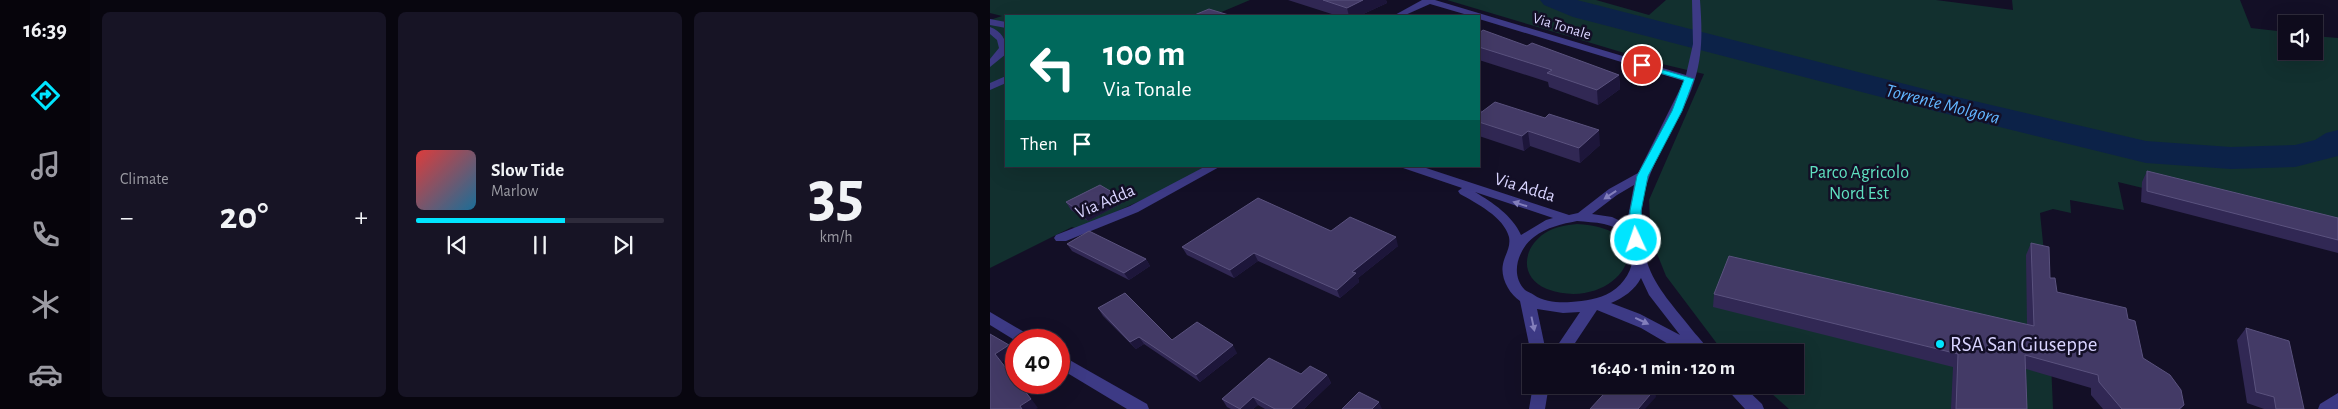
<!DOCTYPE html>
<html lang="en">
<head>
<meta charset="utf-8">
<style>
  body { margin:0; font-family:"Alegreya Sans",sans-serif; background:#171425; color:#f1f3f6; height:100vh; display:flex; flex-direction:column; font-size:19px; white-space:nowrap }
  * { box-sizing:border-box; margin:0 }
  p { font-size:16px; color:#9b9ba3 }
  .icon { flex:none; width:28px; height:28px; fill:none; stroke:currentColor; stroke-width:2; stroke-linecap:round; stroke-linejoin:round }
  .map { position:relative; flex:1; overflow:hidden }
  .panel { display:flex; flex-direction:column; gap:12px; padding:12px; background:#08060f; width:900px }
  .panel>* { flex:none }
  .banner { position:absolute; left:15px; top:15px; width:475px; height:152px; border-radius:0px; box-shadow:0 5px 20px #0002,0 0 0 1px #2e2b3b; background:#00695c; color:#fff; overflow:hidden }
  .buttons { position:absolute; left:1288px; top:15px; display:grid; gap:10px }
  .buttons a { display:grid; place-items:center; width:45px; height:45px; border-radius:0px; background:#0e0b1c; box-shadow:0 5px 20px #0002,0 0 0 1px #2e2b3b; font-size:25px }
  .speed { position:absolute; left:15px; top:329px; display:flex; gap:10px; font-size:25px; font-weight:700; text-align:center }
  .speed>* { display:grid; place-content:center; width:65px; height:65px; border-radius:50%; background:#0e0b1c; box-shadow:0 5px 20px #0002,0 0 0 1px #2e2b3b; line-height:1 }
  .speed .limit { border:8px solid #d22; background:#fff; color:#111 }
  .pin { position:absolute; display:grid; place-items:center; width:42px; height:42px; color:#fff; margin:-21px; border:2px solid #fff; border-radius:50%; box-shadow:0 1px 5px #0007 }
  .me { position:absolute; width:55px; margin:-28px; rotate:357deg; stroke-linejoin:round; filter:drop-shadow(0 0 4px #0008) }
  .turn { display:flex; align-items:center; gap:18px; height:105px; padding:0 15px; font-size:22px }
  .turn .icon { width:65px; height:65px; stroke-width:2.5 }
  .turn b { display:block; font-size:35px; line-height:42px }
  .then { display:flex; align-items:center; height:48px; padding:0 15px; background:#0003; gap:10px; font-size:19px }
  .big { font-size:38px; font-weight:600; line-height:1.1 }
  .panel .card { flex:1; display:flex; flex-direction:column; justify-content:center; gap:8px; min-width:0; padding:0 18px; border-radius:8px; background:#171425 }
  .panel .dial { align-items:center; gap:0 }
  .dial b { font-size:65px; line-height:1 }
  .song { display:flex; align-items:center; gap:15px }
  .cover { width:60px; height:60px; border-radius:8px; background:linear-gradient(135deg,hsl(0 70% 55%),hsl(200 70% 35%)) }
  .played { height:5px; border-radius:2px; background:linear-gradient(90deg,#00e5ff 60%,#2e2b3b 60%) }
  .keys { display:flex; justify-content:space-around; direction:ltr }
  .heat { display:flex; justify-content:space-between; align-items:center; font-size:28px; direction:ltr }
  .panel .tiles { flex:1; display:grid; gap:12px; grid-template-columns:repeat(3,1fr) }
  .trip { position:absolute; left:532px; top:344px; width:282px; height:50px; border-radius:0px; background:#0e0b1c; box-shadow:0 5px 20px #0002,0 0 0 1px #2e2b3b; font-weight:600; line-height:50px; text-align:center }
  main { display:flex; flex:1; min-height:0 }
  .dock { display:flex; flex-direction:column; width:90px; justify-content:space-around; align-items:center; background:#06040b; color:#9b9ba3 }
  .dock .icon { width:35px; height:35px }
  .dock .current { color:#00e5ff }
  .dock b { font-size:22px; color:#f1f3f6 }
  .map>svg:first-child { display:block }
  .green { fill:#12302f }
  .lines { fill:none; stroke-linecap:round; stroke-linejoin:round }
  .river { fill:#0c2248; fill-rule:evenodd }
  .minor { fill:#3d3a85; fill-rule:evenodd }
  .wall { fill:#312854 }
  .shaded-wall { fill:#1d163a }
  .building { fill:#433a66; stroke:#5a527e }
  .oneway { fill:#837fbc }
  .route { fill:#00e5ff; stroke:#0095a6 }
  .poi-dot { fill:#00e5ff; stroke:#130f26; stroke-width:2 }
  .labels { text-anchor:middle; stroke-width:5; stroke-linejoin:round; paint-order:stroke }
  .far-street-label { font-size:15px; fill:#d9d4ff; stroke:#130f26 }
  .park-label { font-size:18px; fill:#5fe0c0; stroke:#130f26 }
  .street-label { font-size:18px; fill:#d9d4ff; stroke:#130f26 }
  .water-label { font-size:19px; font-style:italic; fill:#62b6ff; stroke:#130f26 }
  .near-poi-label { font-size:21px; fill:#d9d4ff; stroke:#130f26; text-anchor:start }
</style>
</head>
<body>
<main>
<nav class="dock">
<b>16:39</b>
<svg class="icon current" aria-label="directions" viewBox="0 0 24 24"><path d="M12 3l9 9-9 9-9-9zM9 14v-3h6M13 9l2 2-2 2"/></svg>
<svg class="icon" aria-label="music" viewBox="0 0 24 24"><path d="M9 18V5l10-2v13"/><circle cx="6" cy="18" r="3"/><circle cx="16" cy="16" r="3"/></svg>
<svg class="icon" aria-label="phone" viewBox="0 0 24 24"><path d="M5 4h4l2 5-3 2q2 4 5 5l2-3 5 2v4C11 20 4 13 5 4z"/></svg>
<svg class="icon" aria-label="climate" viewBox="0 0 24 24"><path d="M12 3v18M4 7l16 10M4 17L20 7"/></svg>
<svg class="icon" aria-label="car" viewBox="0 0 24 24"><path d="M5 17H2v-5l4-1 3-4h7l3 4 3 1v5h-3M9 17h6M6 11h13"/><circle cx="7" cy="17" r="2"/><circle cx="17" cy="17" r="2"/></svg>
</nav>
<section class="panel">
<div class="tiles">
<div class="card"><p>Climate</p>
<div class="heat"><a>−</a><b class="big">20°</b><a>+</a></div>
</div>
<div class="card">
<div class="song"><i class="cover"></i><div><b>Slow Tide</b><p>Marlow</p></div></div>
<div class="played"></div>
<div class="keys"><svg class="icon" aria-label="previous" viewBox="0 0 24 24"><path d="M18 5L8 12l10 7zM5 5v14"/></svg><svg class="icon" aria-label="pause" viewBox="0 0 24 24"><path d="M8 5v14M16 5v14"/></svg><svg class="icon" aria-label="next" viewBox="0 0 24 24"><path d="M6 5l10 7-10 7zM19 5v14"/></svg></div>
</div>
<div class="card dial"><b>35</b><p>km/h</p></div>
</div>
</section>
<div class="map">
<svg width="1348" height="409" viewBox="0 0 1348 409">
  <rect width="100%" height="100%" fill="#130f26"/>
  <path class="green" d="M0,0H260L222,16H16V166H222C177,189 133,209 87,229L82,227L0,268V20L12,16L0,13Z
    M457,0H606L659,15L676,0H946L1023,10L1022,0H1250L1261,28L1296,32V51H1324V36L1348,38V235L1128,182L1134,210L1080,200L1081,213L1063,209L1050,213L1058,292L1063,409H799L772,385H806V352H736L728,345L676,276L662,241L660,223L659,200L714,74L668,63Z
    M587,224C682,229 627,315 557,289C529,278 532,248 555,233C564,227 576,225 587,224Z"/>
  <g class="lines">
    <path class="river" d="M550,0H587L950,93L1156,141L1241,147L1305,145L1325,140L1336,133L1348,130V156L1305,167L1241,169L1156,163L937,109L583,17L554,5Z"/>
    <path class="minor" d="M432,0H445L696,75L703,44L702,0H710C712,28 713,52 705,79C687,138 637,180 656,246C657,251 656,257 657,262C665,288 687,310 703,331C709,338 716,345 719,352H692L651,328L607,310L579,352H563L590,312L573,313L547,309L556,352L541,354L530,301C519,294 510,277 513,264C515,254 521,248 519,237C514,217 486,203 470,194L468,191L472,188L413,168L411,166H430L579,215L588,213L619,189L648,173L694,81L489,19V16H481L440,4L413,16H403ZM644,185L638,217L639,225L622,217L602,214L627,195ZM485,192L563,218L556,220L531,235C522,215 503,203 485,192ZM587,221C596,222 605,222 614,224C651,232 651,273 621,292C609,299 595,301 581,302C570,303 554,302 544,295C542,293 537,292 535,290C519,274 529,248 544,237C557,227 572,224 587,221ZM651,278L659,295L690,335L650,314L621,303C633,298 645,290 651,278Z
      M0,19L16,22V28L0,25Z
      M0,27C13,32 17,41 16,54L0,67V59L9,48L7,40L0,34Z
      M16,76V83L0,90V83Z
      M216,166H231L148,212L76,241H66L64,238L66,235L140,206Z
      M0,312L41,336L44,340L26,341L0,325Z
      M69,354L157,404L159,409H137L69,368Z
      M543,385H559L555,409H539Z
      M733,385H752L772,404L774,409H755Z
      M1348,393V409H1328L1330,404Z"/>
  </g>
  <path class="wall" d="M298,0H396L397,3L369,16H348Z
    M489,33L537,46L629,75L630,89L608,105L559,87L558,82L489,60Z
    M489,110L610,145L590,163L540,146L534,151L489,136Z
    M1157,171L1348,218V253L1151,202L1152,182Z
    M76,202L132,203L98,221L81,210Z
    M341,231L408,246L368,278L369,282L350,298L268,261L244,278L197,255L192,247Z
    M1041,243L1060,278L1067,292L1138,319L1153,358L1194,405L1191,409H1113L1101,395V388L1036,369L1037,409H961L963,367L723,307L724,294L1037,325L1036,255Z
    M77,244L156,259L160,266L139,280L82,251Z
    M108,308L182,340L247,353L210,382L154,344L146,349L113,316Z
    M1256,328L1314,409H1274L1257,403L1247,340Z
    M311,374L337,375L341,383L314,409H275L268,405L263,409H241L237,407L232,399Z"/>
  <path class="shaded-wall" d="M373,0H396L397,3L369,16H359L357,8Z
    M629,75L630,89L608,105L607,90Z
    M609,130L610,145L590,163L589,148Z
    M538,131L540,146L534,151L532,136Z
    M127,195L132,203L98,221L92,213Z
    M406,237L408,246L368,278L369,282L350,298L347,290L362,272Z
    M264,253L268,261L244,278L240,270Z
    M156,259L160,266L139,280L134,273Z
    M149,337L154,344L146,349L140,342Z
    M19,345L26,353L12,362L26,381L5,354Z
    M243,345L247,353L210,382L206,375Z
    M337,375L341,383L314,409H301Z
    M28,382H29L48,408L46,409H32L30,406Z
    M665,389L666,397L655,409H648Z
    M263,397L268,405L263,409H250Z
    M389,402L392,409H382Z"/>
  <path class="building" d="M333,0H373L357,8Z
    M219,9L242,16H202Z
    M493,30L537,46L542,43L629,75L607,90L557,73L562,70L489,47V33Z
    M505,102L555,118L559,114L609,130L589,148L538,131L532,136L489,122V114Z
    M1157,171L1348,218V240L1157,191Z
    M110,185L127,195L92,213L76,202Z
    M268,198L341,231L360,217L406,237L362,272L366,273L347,290L264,253L240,270L192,247Z
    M99,231L156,259L134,273L77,244Z
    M1041,243L1059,247L1060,278H1065L1067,292L1136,308L1138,319L1145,321L1153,358L1180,375L1191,390L1194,405L1189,409H1132L1109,382L1108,375L1035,355L1037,409H966L968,354L724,294L739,256L1044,326Z
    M135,293L182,340L207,322L243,345L206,375L149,337L140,342L108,308Z
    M1256,328L1299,341L1314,409H1286L1284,397L1266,392Z
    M0,334L19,345L5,354L26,381V382H28L41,399L30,406L32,409H0Z
    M279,358L311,374L320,366L337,375L301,409H285L263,397L250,409L232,399Z
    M622,385H659L665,389L648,409H600Z
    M369,392L389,402L382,409H352Z"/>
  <defs><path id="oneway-solid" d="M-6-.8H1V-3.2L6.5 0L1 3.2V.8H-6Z" transform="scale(1.25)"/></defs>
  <g class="oneway">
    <use href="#oneway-solid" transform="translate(620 195) rotate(146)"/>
    <use href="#oneway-solid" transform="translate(530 204) rotate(-162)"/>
    <use href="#oneway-solid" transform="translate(652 321) rotate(25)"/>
    <use href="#oneway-solid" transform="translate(543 324) rotate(78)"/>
  </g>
  <path class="route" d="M649,63L704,79L692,111L658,176L651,211L653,242L647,246L640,240V211L647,176L682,111L694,80L649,67Z"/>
  <circle class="poi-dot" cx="950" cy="344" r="5"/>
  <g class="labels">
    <g class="far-street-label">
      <text transform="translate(572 26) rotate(17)" y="5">Via Tonale</text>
    </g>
    <g class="park-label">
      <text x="869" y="178">Parco Agricolo<tspan x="869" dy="21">Nord Est</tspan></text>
    </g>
    <g class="street-label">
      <text transform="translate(535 187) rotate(17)" y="6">Via Adda</text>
      <text transform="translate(115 201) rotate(-23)" y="6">Via Adda</text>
    </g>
    <g class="water-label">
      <text transform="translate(953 103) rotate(14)" y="7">Torrente Molgora</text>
    </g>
    <g class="near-poi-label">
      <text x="960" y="351">RSA San Giuseppe</text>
    </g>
  </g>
</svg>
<div class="buttons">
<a><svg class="icon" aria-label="sound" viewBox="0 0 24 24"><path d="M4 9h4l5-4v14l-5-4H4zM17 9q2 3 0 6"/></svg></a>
</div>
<div class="speed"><div class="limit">40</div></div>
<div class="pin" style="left:652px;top:65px;background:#d93025"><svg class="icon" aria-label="arrive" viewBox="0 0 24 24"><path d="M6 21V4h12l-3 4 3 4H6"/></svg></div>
<svg class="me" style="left:646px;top:240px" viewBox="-20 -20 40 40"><circle r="17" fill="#00e5ff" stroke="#fff" stroke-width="3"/><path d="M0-11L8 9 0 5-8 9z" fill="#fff"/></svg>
<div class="trip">16:40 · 1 min · 120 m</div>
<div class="banner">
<div class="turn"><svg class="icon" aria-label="left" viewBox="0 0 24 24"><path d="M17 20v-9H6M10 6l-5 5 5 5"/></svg><div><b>100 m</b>Via Tonale</div></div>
<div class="then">Then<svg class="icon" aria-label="arrive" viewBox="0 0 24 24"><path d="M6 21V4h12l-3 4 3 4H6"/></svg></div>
</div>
</div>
</main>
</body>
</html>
